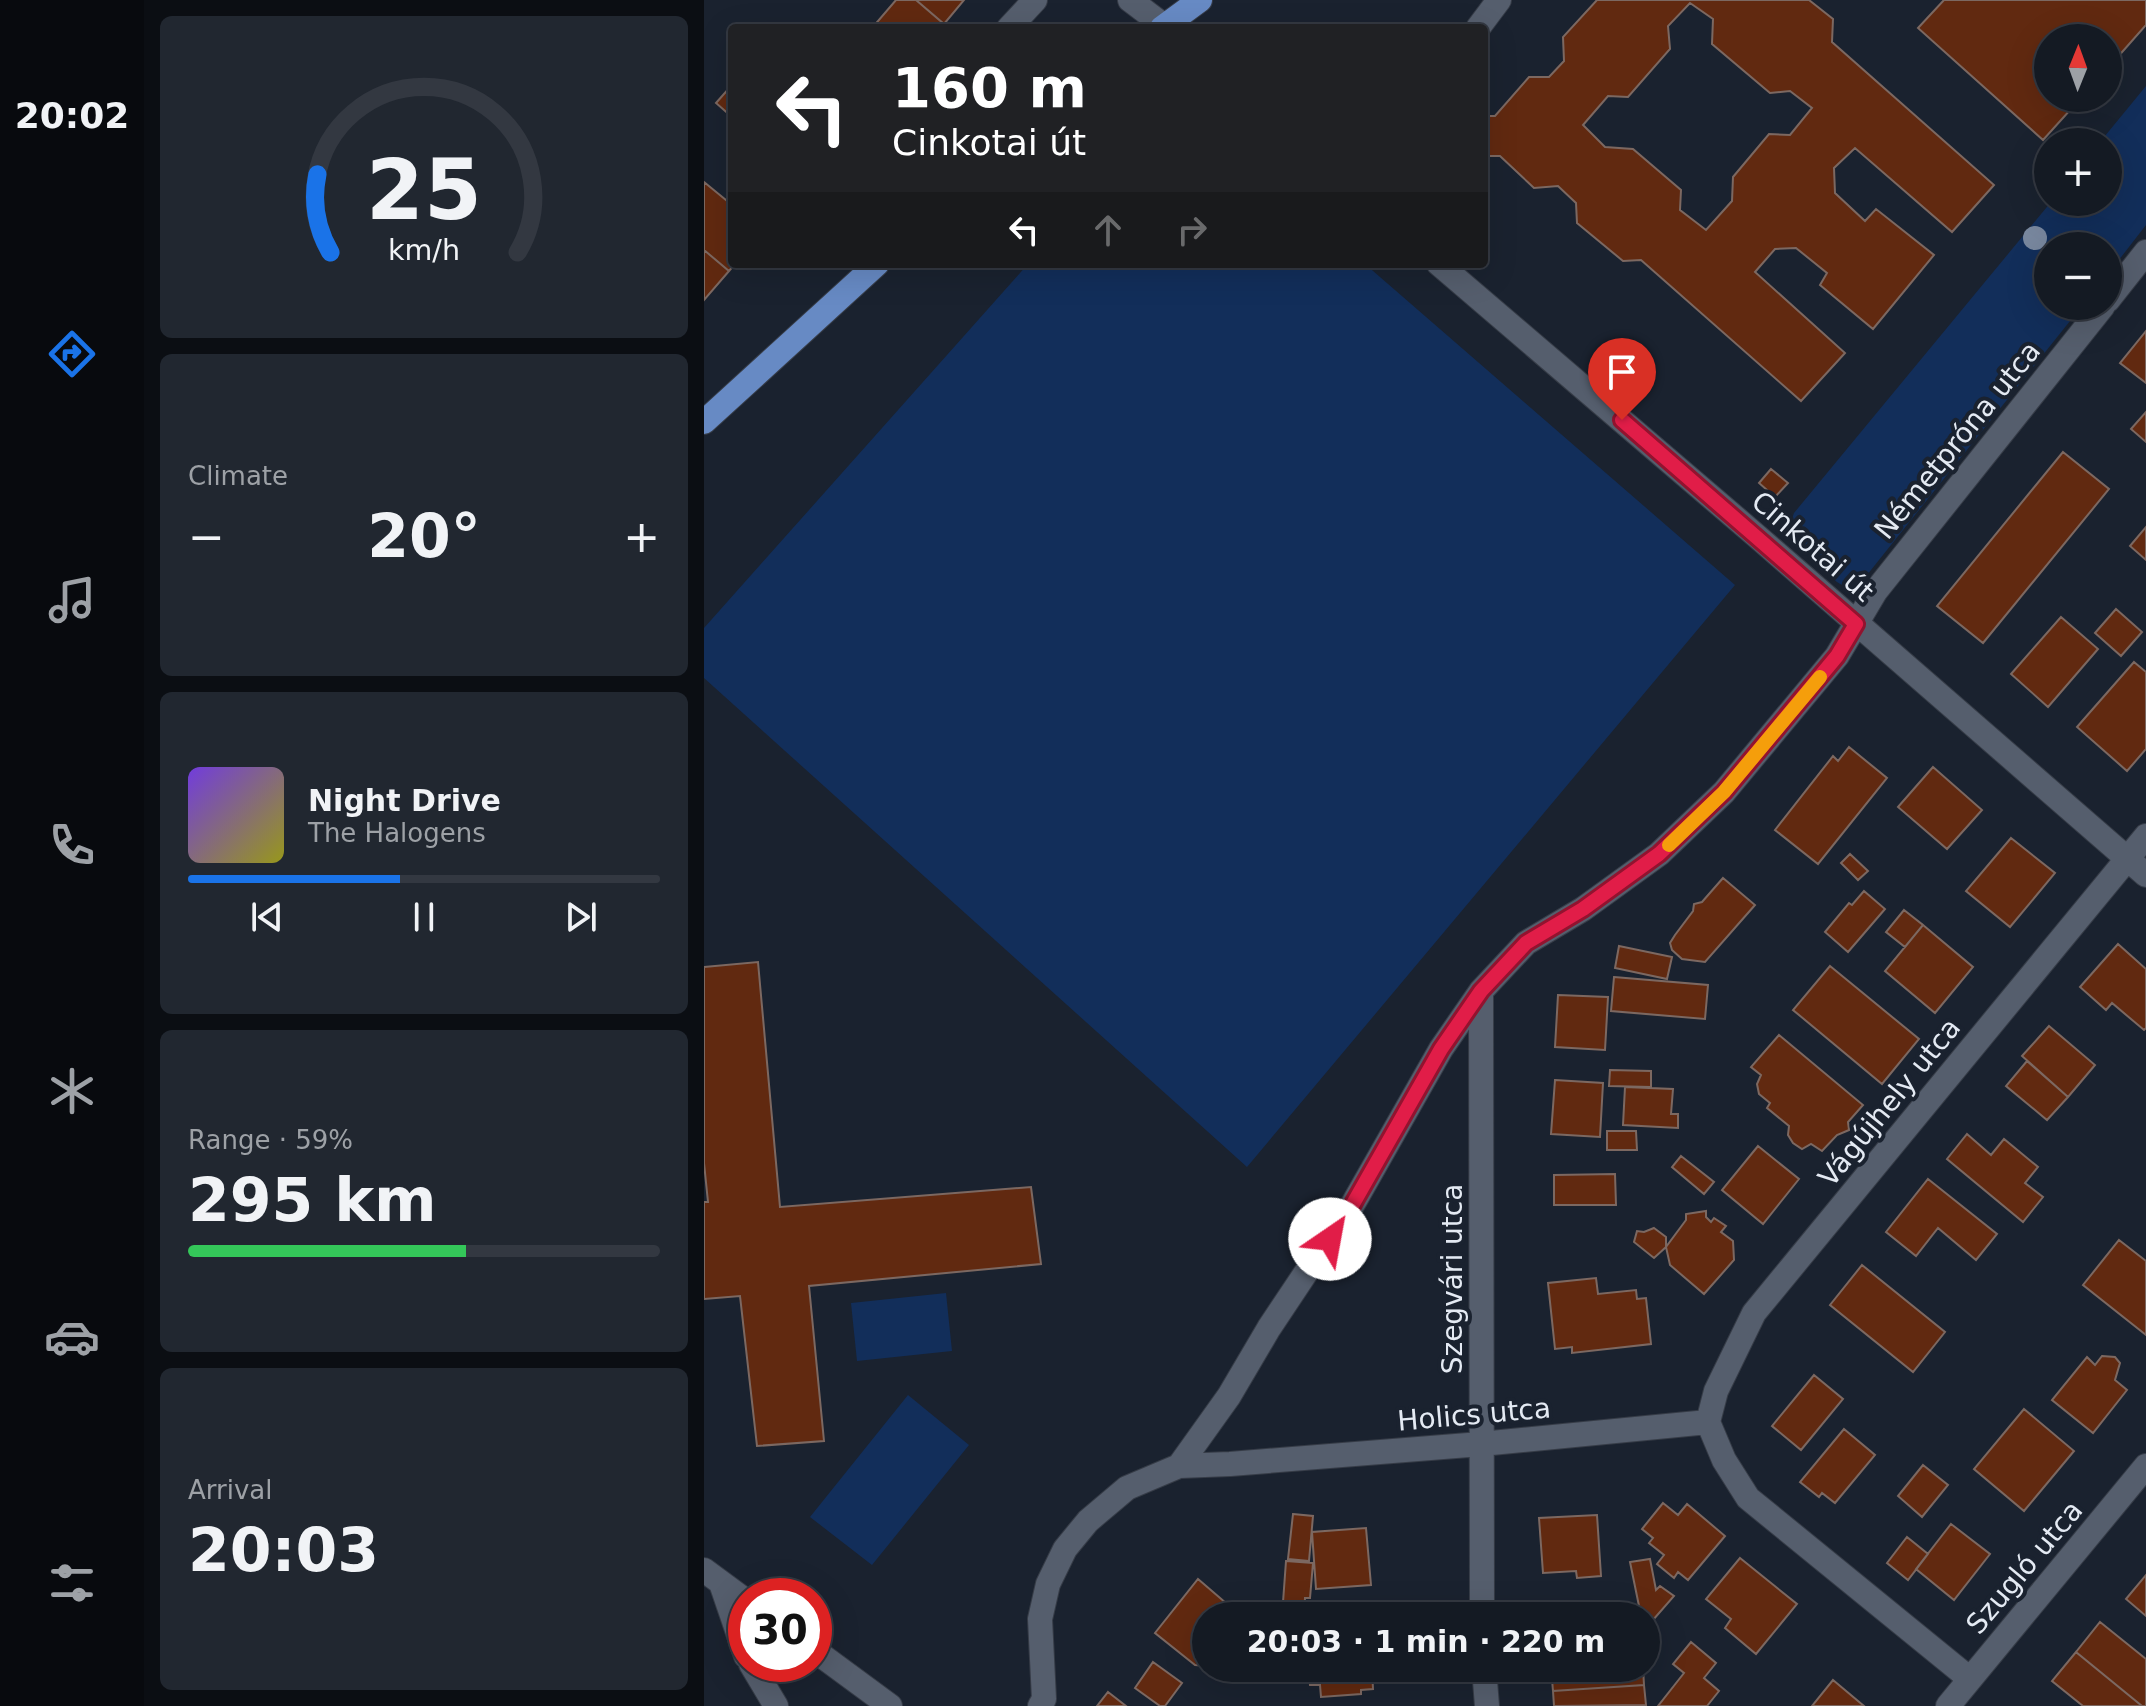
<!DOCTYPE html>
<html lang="en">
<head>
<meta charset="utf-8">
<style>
  body { margin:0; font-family:"DejaVu Sans",sans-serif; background:#212730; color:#f1f3f6; height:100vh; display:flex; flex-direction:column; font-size:30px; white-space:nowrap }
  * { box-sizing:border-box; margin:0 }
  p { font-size:26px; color:#9da1a6 }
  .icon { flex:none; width:44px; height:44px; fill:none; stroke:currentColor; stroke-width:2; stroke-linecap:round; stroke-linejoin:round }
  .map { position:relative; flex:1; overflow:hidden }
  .panel { display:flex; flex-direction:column; gap:16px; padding:16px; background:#0b0e13; width:560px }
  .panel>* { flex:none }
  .guide { position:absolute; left:24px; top:24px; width:760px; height:244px; border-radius:8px; box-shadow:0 8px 32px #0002,0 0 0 2px #333841; background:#202124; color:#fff; overflow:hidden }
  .needle { width:52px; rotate:1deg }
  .controls { position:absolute; left:1330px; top:24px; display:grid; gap:16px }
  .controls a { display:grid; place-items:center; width:88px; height:88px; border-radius:50%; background:#141a23; box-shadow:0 8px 32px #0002,0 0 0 2px #333841; font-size:40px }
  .speed { position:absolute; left:24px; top:1578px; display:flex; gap:16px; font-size:40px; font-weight:700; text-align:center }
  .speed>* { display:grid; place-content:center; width:104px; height:104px; border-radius:50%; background:#141a23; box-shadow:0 8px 32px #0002,0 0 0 2px #333841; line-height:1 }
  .speed .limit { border:12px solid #d22; background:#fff; color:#111 }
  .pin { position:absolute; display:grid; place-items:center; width:68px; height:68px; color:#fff; margin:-82px -34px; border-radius:50% 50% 50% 0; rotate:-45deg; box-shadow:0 0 8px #0007 }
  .pin .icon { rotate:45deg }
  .me { position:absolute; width:88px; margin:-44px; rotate:33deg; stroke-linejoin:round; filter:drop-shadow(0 0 6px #0008) }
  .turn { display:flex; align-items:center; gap:28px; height:168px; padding:0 32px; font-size:36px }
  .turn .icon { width:104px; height:104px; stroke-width:2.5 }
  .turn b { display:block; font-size:56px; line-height:68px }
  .lanes { display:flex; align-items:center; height:76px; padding:0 32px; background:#0003; justify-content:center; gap:40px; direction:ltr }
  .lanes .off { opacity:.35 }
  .big { font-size:60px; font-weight:700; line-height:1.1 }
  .panel .tile { flex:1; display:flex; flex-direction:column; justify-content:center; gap:12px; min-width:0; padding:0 28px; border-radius:12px; background:#212730 }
  .panel .dial { align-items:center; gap:0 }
  .dial svg { height:208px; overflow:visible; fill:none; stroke:#333841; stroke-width:7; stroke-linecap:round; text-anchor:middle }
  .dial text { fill:#f1f3f6; stroke:none }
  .song { display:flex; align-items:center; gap:24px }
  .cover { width:96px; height:96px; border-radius:12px; background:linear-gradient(135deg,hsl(260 70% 55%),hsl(60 70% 35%)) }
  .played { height:8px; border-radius:4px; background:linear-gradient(90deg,#1a73e8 45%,#333841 45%) }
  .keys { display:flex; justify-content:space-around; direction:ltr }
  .heat { display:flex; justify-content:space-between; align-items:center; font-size:44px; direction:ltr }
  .charge { height:12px; border-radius:6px; background:linear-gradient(90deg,#34c759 59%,#333841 0) }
  .trip { position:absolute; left:488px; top:1602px; width:468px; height:80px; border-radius:40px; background:#141a23; box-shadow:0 8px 32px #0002,0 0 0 2px #333841; font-weight:700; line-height:80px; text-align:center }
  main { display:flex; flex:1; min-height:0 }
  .menu { display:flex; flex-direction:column; width:144px; justify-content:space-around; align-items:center; background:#080a0e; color:#9da1a6 }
  .menu .icon { width:56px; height:56px }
  .menu .active { color:#1a73e8 }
  .menu b { font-size:36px; color:#f1f3f6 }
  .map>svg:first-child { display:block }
  .green { fill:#122e5a }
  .building { fill:#612910; stroke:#7c6861; stroke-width:2; fill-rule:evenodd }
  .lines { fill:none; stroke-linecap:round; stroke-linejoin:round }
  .minor-casing { stroke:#363c47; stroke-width:26 }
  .major-casing { stroke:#363c47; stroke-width:26 }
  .minor { stroke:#555e6d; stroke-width:24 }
  .major { stroke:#678ac4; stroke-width:24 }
  .tree { fill:#78879e }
  .route-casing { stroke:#92132f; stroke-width:20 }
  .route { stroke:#e11d48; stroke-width:14 }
  .slow { stroke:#f59e0b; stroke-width:14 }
  .labels { text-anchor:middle; stroke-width:8; stroke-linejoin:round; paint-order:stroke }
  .street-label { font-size:28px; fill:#e4eaf3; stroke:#1a222f }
</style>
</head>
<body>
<main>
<nav class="menu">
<b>20:02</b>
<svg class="icon active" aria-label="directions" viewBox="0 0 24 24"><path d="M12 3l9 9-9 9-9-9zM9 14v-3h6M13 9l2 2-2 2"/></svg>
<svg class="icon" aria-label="music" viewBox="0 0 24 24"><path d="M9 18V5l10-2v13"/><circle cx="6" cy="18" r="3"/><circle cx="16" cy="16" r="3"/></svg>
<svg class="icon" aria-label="phone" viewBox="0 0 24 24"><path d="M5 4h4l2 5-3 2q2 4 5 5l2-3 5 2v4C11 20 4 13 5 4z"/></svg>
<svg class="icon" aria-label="climate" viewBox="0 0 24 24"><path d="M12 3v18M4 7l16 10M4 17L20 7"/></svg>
<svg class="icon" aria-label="car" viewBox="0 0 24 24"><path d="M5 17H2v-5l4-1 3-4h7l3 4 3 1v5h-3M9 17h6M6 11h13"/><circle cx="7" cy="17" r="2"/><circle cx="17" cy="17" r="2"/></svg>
<svg class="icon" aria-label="filters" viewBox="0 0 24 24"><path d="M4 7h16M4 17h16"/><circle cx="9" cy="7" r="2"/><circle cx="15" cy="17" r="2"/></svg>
</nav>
<section class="panel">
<div class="tile dial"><svg viewBox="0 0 100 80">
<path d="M14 69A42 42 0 1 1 86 69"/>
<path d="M14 69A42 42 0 0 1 9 39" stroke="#1a73e8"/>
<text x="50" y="56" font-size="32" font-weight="700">25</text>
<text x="50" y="72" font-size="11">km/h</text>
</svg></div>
<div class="tile"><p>Climate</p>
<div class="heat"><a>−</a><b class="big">20°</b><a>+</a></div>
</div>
<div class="tile">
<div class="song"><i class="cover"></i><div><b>Night Drive</b><p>The Halogens</p></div></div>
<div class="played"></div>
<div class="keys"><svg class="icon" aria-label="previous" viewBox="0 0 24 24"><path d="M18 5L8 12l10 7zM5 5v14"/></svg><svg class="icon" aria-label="pause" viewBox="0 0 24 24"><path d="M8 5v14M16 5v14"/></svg><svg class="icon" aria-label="next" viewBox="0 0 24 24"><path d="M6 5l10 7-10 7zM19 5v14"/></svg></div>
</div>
<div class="tile"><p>Range · 59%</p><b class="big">295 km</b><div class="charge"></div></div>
<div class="tile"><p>Arrival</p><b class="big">20:03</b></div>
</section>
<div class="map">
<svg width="1442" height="1706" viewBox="0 0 1442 1706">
  <rect width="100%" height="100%" fill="#1a222f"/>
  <path class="green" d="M1442,86V225L1404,274V246H1344V306H1378L1155,585L1141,587L1133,582L1087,540L1084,530L1090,513L1347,202H1404V142H1396Z
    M324,264H661L1031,585L543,1167L0,678V628Z
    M242,1293L248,1351L153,1361L147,1303Z
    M204,1395L265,1445L168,1565L106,1517Z"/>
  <path class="building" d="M192,0H212L240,24L237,28H168Z
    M212,0H260L240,24Z
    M893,0H1105L1129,19L1128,42L1290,185L1248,232L1151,148L1130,168L1131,193L1161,221L1172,209L1230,255L1169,329L1116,285L1123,273L1092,248L1071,249L1051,272L1141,353L1097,401L937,260L919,261L873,223L872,203L854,186L830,188L796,156H780V116H791L825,77H845L860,61L859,37ZM986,3L1009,19L1008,44L1066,93L1086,91L1108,108L1086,135L1065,134L1029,177L1028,201L1002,230L976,210L977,190L929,149L901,147L879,125L904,96L924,97L966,49L964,26Z
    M1240,0H1442V25L1404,68V38H1344V98H1377L1339,140L1214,28Z
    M27,86L28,87V117L12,103Z
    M0,182L28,205V264H31L25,271L0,250Z
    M0,250L25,271L0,300Z
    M1442,331V383L1416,363Z
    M1442,412V442L1427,429Z
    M1359,452L1405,489L1279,643L1233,606Z
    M1067,469L1084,483L1071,497L1055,483Z
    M1442,527V560L1426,546Z
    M1412,609L1438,632L1417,656L1391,633Z
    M1357,617L1394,649L1344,707L1307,674Z
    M1430,662L1442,672V749L1423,771L1373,727Z
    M1145,747L1183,778L1114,864L1071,830L1129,756L1134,761Z
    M1229,767L1278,810L1243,849L1194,807Z
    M1307,838L1351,873L1306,927L1262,891Z
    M1146,854L1164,871L1154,880L1137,863Z
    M1019,878L1051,905L1001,962L978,959L968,950L966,943L971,935L989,911L990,904L998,902Z
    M1160,891L1181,909L1144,952L1121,932L1145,903L1148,905Z
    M1200,910L1219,925L1201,947L1182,932Z
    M1219,925L1269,967L1231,1013L1181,971Z
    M1414,944L1442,969V1028L1440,1030L1408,1003L1402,1010L1376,987Z
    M915,946L968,957L963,979L911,968Z
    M54,962L76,1207L327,1187L337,1264L105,1286L120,1441L53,1446L36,1296L0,1299V1202H4L0,1163V967Z
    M1126,966L1215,1039L1178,1084L1089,1010Z
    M910,977L1004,985L1001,1019L907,1011Z
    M854,995L904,997L901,1050L851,1047Z
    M1345,1026L1391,1065L1364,1097L1318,1056Z
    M1075,1035L1159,1105L1144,1122L1145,1130L1133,1135L1118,1151L1107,1144L1098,1149L1089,1143L1084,1135L1085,1126L1063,1108L1066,1103L1055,1094L1053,1084L1057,1075L1047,1067Z
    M1323,1061L1364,1097L1343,1120L1302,1086Z
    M906,1070L947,1071V1087L905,1086Z
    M851,1080L899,1083L896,1137L847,1134Z
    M921,1087L969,1089L967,1114H974V1128L919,1125Z
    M903,1131H932L933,1150H903Z
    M1263,1134L1287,1155L1300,1139L1334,1167L1321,1183L1339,1197L1319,1222L1243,1159Z
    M1054,1146L1095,1179L1059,1224L1018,1190Z
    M977,1156L1010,1182L1000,1194L968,1167Z
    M911,1174L912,1205H850V1175Z
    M1224,1179L1293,1234L1272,1260L1234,1228L1212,1256L1182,1232Z
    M1002,1211V1217L1007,1222L1010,1218L1022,1226L1017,1232L1029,1241L1030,1260L1000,1294L966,1265L962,1247L982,1220V1214Z
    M950,1228L962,1237V1247L950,1258L930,1242L933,1231L940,1232Z
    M1415,1240L1442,1261V1335L1379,1285Z
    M1158,1265L1241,1332L1209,1372L1126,1305Z
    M892,1278L894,1294L932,1290L933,1299L942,1298L947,1344L868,1353V1347L851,1349L844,1283Z
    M1398,1356L1411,1357L1416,1363L1411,1380L1423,1390L1389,1433L1348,1400L1383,1357L1391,1365Z
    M1110,1375L1139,1399L1097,1450L1068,1426Z
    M1320,1409L1370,1451L1320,1511L1270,1469Z
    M1140,1429L1171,1455L1131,1503L1118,1493L1115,1497L1096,1482Z
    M1219,1465L1244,1485L1218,1517L1194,1496Z
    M959,1503L974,1515L983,1504L1021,1536L984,1580L974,1572L970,1578L953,1564L960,1555L945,1543L949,1538L938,1529Z
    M589,1514L609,1516L605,1561L584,1559Z
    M893,1515L897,1576L873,1578L872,1571L839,1573L835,1518Z
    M1247,1524L1286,1554L1250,1600L1212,1569Z
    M662,1528L667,1585L612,1589L608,1532Z
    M1203,1537L1224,1554L1204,1580L1183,1563Z
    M1036,1558L1093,1604L1052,1654L1021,1628L1027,1619L1002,1599Z
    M946,1559L952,1590L956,1586L970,1596L949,1620L935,1606L926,1562Z
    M582,1561L609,1563L606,1598H601L600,1616H578Z
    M1442,1575V1616L1422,1599Z
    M494,1579L537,1616H502V1666L491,1665L451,1633Z
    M1396,1622L1442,1659V1706H1438L1372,1652Z
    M987,1642L1012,1663L1000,1678L1015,1691L1003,1706H954L980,1673L969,1664Z
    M1372,1652L1438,1706H1379L1348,1681Z
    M449,1662L478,1683L461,1706H456L431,1688Z
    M604,1668H668L669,1689L657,1690V1694L617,1697L616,1685H606Z
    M847,1668H939L940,1685L849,1691Z
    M1129,1680L1160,1706H1108Z
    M940,1685L942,1705L850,1706L849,1691Z
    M404,1692L422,1706H393Z"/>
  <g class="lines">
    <g class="minor-casing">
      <path id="minor" d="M426,0L463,28
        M305,28L331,0
        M774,28L795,0
        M735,264L1055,538L1442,875
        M1404,300L1442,252
        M777,991L778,1616
        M1004,1422L1012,1391L1050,1313L1442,836
        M1004,1422L1020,1460L1044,1498L1266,1679
        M475,1466L525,1396L565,1328L615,1253L637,1225L737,1049L777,991L822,943L879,909L955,854L1020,792L1133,656L1171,592L1399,306
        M0,1570L42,1601
        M17,1583L42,1656
        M110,1650L186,1706
        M47,1664L72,1706
        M780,1668L783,1706
        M336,1706L340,1699L336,1619L344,1584L361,1549L384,1521L423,1488L475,1466L526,1464L777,1444L1004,1422
        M1244,1706L1442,1466"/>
    </g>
    <g class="major-casing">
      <path id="major" d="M458,28L496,0
        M0,422L173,264"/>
    </g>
    <use href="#minor" class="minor"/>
    <use href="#major" class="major"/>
  </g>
  <circle class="tree" cx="1331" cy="238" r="12"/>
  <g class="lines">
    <g class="route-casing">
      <path id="route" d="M626,1239L637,1225L737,1049L777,991L822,943L879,909L955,854L1020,792L1133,656L1152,624L918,420"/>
    </g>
    <use href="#route" class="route"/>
    <path class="slow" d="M965,845L1020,792L1116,677"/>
  </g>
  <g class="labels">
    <g class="street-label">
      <text transform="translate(1253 440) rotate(-51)" y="10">Németpróna utca</text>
      <text transform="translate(1109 546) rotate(41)" y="10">Cinkotai út</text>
      <text transform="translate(1185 1102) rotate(-51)" y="10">Vágújhely utca</text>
      <text transform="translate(748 1279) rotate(-90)" y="10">Szegvári utca</text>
      <text transform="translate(770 1414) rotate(-5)" y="10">Holics utca</text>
      <text transform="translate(1320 1567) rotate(-50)" y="10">Szugló utca</text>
    </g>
  </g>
</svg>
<div class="controls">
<a><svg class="needle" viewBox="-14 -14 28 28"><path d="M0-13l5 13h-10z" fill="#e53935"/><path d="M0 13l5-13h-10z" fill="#9da1a6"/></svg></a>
<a>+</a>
<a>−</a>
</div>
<div class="speed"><div class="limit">30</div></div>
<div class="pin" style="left:918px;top:420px;background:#d93025"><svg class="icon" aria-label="arrive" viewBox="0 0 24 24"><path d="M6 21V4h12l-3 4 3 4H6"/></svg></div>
<svg class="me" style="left:626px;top:1239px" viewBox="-20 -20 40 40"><circle r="19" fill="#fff"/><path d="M0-13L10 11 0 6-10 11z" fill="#e11d48"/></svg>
<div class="trip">20:03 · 1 min · 220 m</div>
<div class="guide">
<div class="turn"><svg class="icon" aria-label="left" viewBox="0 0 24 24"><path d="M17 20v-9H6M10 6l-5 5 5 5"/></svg><div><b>160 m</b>Cinkotai út</div></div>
<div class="lanes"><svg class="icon" aria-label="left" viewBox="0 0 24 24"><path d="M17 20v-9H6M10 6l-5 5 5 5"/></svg><svg class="icon off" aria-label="ahead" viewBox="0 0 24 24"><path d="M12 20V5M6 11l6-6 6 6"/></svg><svg class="icon off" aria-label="right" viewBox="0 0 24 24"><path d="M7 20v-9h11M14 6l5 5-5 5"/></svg></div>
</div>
</div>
</main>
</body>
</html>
